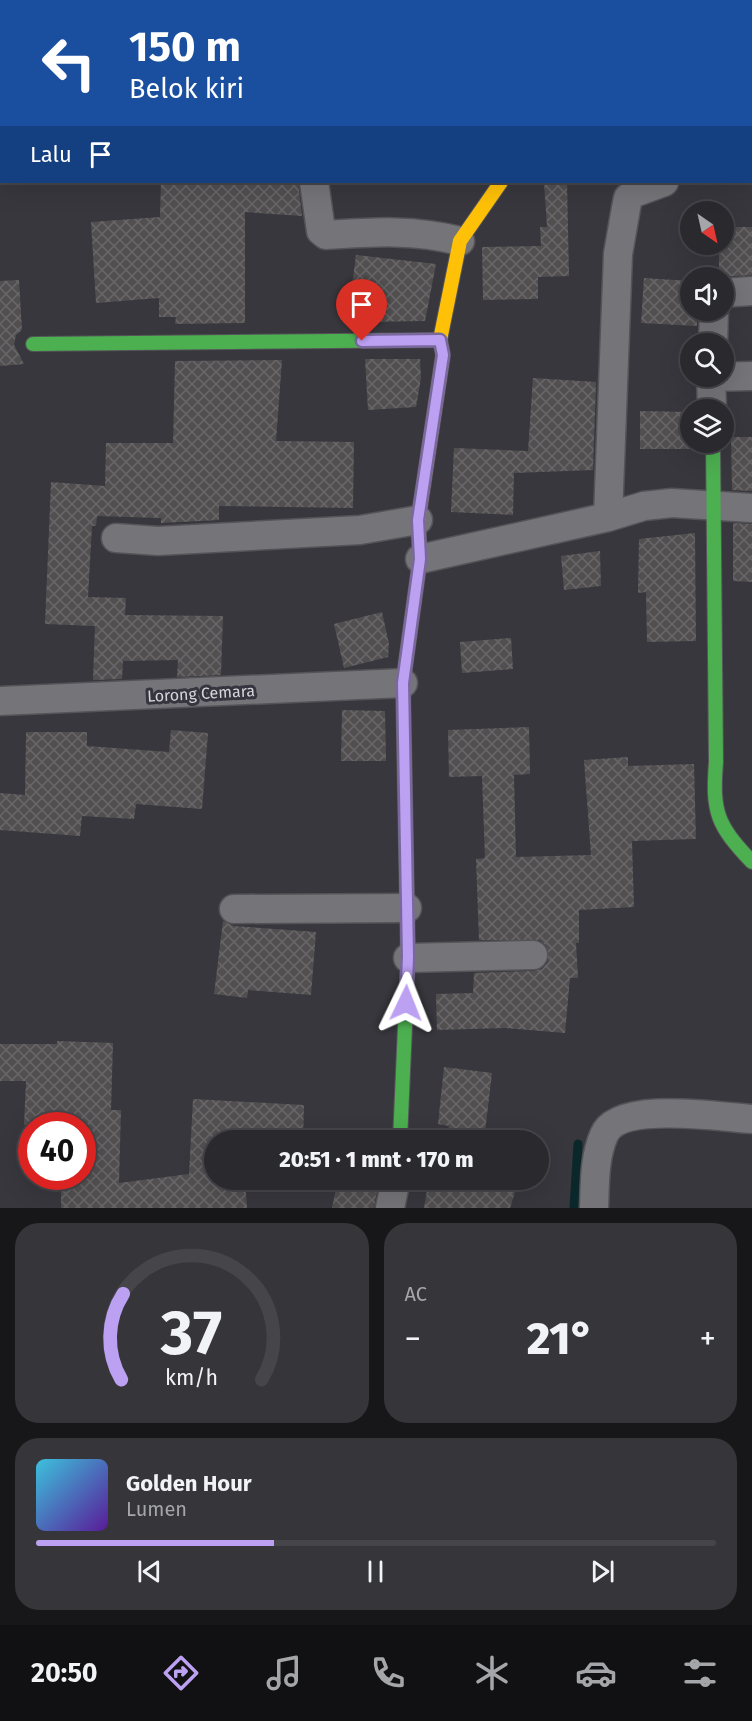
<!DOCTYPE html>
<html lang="id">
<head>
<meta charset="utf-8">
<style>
  body { margin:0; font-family:"Fira Sans",sans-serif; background:#36353a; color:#f1f3f6; height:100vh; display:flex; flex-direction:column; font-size:22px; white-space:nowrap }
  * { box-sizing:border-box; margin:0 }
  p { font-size:20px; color:#a5a6aa }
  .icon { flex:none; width:33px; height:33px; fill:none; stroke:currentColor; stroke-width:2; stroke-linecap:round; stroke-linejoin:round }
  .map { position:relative; height:1208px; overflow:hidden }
  .sheet { display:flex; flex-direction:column; gap:15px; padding:15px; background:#171719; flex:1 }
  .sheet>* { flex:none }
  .guide { position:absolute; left:0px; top:0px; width:753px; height:183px; box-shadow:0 6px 24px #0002,0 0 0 2px #46454a; background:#1a4fa0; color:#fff; overflow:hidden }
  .needle { width:39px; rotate:146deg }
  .tools { position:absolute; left:680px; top:201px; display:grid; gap:12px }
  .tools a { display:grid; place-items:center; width:54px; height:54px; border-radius:50%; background:#2a292e; box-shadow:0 6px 24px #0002,0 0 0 2px #46454a; font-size:30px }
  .speed { position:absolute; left:18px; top:1112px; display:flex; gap:12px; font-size:30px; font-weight:700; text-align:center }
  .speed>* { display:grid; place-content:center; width:78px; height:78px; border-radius:50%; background:#2a292e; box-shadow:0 6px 24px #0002,0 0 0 2px #46454a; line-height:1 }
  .speed .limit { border:9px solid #d22; background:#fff; color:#111 }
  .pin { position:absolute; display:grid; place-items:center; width:51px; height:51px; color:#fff; margin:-62px -26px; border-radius:50% 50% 50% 0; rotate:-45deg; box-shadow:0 0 6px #0007 }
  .pin .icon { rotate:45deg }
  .me { position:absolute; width:66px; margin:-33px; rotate:2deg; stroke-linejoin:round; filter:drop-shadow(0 0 4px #0008) }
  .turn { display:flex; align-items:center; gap:21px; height:126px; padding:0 30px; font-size:27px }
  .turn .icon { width:78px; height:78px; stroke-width:2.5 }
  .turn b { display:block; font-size:42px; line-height:51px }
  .then { display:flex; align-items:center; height:57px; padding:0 30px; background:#0003; gap:12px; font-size:22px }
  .big { font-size:45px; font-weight:800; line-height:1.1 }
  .sheet .widget { flex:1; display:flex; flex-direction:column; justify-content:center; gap:9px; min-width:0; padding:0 21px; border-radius:24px; background:#36353a }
  .sheet .dial { align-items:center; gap:0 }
  .dial svg { height:156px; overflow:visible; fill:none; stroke:#46454a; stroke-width:7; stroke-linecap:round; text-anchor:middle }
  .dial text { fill:#f1f3f6; stroke:none }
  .song { display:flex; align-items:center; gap:18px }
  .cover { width:72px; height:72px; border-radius:9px; background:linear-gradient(135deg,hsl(190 70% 55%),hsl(270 70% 35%)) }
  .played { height:6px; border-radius:3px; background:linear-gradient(90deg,#bca0f2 35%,#46454a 35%) }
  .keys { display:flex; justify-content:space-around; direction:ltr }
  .heat { display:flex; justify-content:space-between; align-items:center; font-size:33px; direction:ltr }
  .sheet .tiles { flex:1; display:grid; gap:15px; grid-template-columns:1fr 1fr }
  .widget:last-child { grid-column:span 2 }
  .trip { position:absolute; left:204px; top:1130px; width:345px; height:60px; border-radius:30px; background:#2a292e; box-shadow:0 6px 24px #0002,0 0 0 2px #46454a; font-weight:800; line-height:60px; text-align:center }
  .menu { display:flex; height:96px; justify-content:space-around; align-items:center; background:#111012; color:#a5a6aa }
  .menu .icon { width:42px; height:42px }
  .menu .active { color:#bca0f2 }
  .menu b { font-size:27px; color:#f1f3f6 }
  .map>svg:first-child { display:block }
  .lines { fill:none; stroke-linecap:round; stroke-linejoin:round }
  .stream { stroke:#0a272a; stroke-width:9 }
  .building { fill:url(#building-cross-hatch) }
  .street-casing { stroke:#545358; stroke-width:31 }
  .fast-casing { stroke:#545358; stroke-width:16 }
  .slow-casing { stroke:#545358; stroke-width:16 }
  .street { stroke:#757579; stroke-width:28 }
  .fast { stroke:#4caf50; stroke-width:14 }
  .slow { stroke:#ffc107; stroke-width:14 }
  .route-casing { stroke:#7a689d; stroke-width:15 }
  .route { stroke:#bca0f2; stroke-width:10 }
  .labels { text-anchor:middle; stroke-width:6; stroke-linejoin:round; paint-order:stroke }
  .street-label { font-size:16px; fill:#d6d5db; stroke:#36353f }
</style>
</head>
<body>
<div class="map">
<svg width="752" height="1208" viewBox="0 0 752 1208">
  <defs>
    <pattern id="building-cross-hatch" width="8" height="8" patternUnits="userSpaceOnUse" patternTransform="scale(1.5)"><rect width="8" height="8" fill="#514f50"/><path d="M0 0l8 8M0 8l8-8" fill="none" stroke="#696769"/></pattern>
  </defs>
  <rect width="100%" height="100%" fill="#38373d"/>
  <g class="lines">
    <path class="stream" d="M574,1208L578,1144"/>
  </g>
  <path class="building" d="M161,182H298L302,216L245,212V323L175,324L176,317H159V298L96,303L91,222L160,217Z
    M544,182H567L569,276L538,277V299L483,300L482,247L541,246L540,227H547Z
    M723,227H752V275L719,277V244H723Z
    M356,255L436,264L425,321L363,322L362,319L348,317Z
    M644,278L690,281V310H697V326L641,323Z
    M19,280L22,330L16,335L14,345L24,364L0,366V281Z
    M365,359H420L421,378L416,407L368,410Z
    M282,360L276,441L354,442L353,508L219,506V520L161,523V518L97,516L96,526H92L88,597L126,598L125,615L223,616L221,675L177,677L178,660L123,661L122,679L93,680L95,626L45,624L51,482L105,486L106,443H173L175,361Z
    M533,378L596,382L593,470L514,473L513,515L451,512L454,448L528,451Z
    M640,411L690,412V449H640Z
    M731,437H752V491L732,490Z
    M733,523L752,524V582L733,581Z
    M695,533L696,641L647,642L646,592L638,593L639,539Z
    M600,551L601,586L564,590L561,556Z
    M382,612L389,644L388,657L344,668L334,624Z
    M511,638L513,669L462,673L460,642Z
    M342,710L385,711L386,761H341Z
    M529,727L530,774L514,775L516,857L591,855L584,760L628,757V766L694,764L696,839L632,841L634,907L579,910V943H576L578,978H570L565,1033L505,1028L437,1030L436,994L473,993L474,973L533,971L542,969L548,962L547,947L540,940H479L476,859L485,858L482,776L449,777L448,730Z
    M171,730L208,733L202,809L136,804L134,819L82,816L80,836L0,830V793L25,795L26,732H87V746L169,752Z
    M223,921L234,926L316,932L311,995L248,990L247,998L214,994Z
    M57,1041L113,1043L111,1110H121L119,1183L189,1174L193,1099L304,1105L303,1140H214V1179H245L247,1208H61V1181H82V1125H24L26,1081H0V1044H57Z
    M444,1067L492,1073L484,1140H447L449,1126L438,1124Z
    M338,1179H379L374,1208H332Z
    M429,1179H519L510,1208H424Z"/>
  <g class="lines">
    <g class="street-casing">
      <path id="street" d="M113,0V2
        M222,2L225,0
        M514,2V0
        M0,11H2
        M314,182L321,231L326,235C372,232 415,229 460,241
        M723,293L752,291
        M713,344L714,310
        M711,376L712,410
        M711,377L752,376
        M608,517L618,254L626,208L628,198L634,193L664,182
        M116,538L158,541L360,530L418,520
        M420,559L608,517L644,506L672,503L752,508
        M0,701L403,683
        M234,909L407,908
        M408,958L533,955
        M390,1208L396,1179
        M594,1208C595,1184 594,1158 604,1135C618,1100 720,1117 752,1119"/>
    </g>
    <g class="fast-casing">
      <path id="fast" d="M33,344L440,340
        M713,442L716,762C712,813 717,825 752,862
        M400,1140L408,958L403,683L420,559L418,521"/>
    </g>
    <g class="slow-casing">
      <path id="slow" d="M418,521L443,355L440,340L460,241L501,182"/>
    </g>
    <use href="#street" class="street"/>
    <use href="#fast" class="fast"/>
    <use href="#slow" class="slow"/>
  </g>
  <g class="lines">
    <g class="route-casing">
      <path id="route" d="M362,341L440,340L443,355L418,520L420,559L403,683L408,957L406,1003"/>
    </g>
    <use href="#route" class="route"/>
  </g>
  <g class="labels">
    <g class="street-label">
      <text transform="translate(201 693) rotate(-3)" y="6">Lorong Cemara</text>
    </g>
  </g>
</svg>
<div class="tools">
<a><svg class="needle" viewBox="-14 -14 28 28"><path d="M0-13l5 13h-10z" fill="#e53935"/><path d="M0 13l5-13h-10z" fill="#a5a6aa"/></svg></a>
<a><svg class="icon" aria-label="sound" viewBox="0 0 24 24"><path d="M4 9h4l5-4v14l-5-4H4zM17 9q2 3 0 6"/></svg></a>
<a><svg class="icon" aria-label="search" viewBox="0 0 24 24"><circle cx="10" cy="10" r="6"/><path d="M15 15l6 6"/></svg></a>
<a><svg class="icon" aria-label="layers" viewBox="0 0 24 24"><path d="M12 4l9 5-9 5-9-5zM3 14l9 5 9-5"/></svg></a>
</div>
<div class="speed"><div class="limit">40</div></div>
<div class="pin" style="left:362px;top:341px;background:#d93025"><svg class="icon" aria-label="arrive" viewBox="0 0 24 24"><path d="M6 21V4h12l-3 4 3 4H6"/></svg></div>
<svg class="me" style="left:406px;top:1003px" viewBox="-20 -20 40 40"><path d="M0-17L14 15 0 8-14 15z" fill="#bca0f2" stroke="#fff" stroke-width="4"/></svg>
<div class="trip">20:51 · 1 mnt · 170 m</div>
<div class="guide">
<div class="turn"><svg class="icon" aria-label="left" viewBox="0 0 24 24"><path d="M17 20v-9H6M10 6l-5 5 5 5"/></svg><div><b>150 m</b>Belok kiri</div></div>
<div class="then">Lalu<svg class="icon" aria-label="arrive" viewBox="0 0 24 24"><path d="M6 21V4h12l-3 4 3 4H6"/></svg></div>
</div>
</div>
<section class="sheet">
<div class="tiles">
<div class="widget dial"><svg viewBox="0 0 100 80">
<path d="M14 69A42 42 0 1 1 86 69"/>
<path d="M14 69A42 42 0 0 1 15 25" stroke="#bca0f2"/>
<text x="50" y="56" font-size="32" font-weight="700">37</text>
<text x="50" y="72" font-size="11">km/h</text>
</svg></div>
<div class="widget"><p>AC</p>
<div class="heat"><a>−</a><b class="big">21°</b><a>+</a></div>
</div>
<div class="widget">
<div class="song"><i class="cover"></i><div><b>Golden Hour</b><p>Lumen</p></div></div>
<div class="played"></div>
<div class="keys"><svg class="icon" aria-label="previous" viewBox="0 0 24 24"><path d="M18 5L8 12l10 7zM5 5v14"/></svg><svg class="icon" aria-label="pause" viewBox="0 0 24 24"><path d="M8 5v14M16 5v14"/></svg><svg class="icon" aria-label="next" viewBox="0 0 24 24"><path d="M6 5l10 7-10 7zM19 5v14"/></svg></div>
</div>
</div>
</section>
<nav class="menu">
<b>20:50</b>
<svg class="icon active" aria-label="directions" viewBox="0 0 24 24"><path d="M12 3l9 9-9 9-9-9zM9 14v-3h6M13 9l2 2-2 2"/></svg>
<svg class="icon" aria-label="music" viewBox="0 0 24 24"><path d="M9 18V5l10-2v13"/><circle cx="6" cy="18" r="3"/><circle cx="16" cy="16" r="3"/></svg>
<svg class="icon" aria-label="phone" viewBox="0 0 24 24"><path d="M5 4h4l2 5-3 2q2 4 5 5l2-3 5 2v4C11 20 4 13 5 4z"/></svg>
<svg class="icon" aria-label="climate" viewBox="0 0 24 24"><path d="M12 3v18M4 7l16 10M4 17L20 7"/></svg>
<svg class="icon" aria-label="car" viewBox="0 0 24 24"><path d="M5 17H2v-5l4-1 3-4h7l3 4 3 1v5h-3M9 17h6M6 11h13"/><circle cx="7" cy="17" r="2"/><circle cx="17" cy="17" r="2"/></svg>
<svg class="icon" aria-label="filters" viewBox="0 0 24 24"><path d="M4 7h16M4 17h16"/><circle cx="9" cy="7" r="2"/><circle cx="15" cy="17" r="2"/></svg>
</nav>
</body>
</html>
